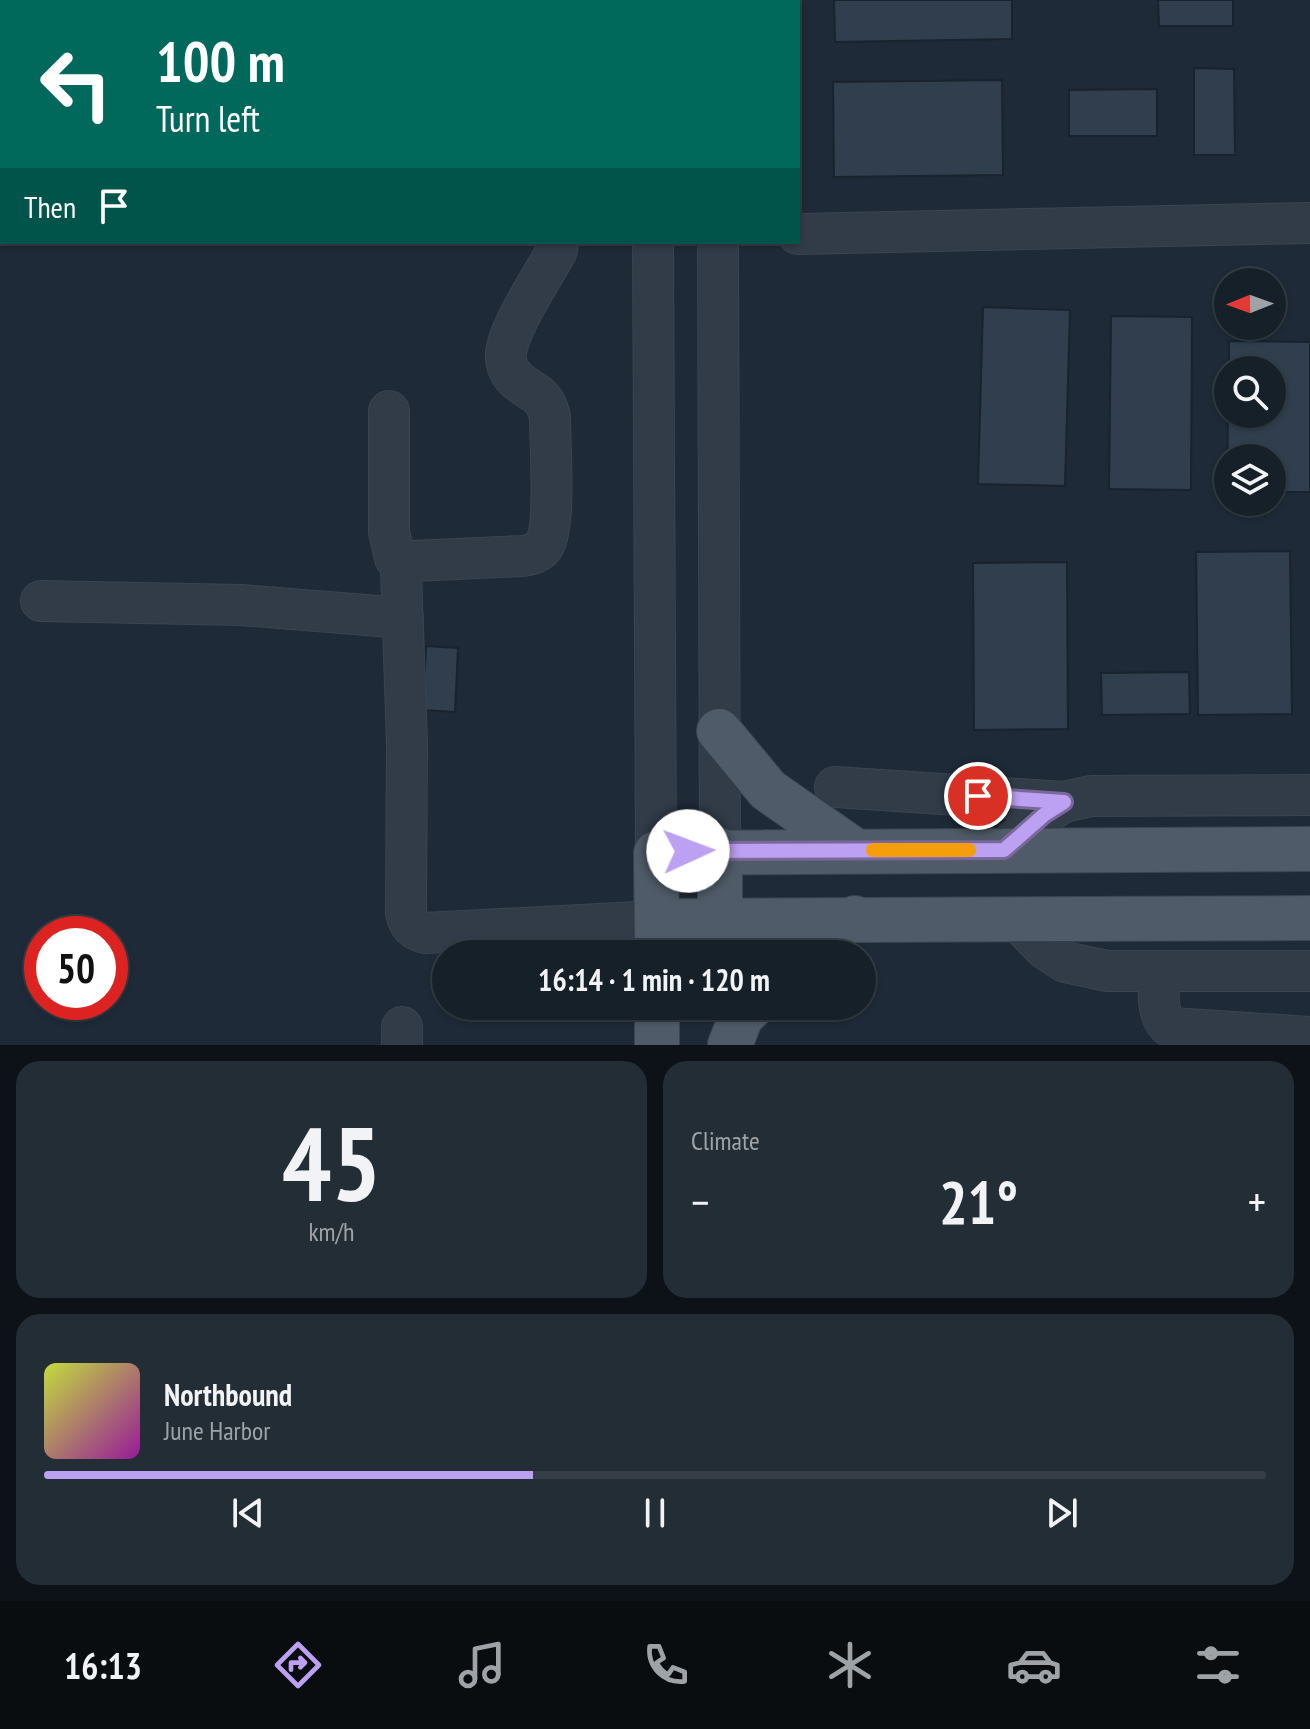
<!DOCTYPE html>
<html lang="en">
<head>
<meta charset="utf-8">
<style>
  body { margin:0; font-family:"PT Sans Narrow",sans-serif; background:#232d35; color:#f1f3f6; height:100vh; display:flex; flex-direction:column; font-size:30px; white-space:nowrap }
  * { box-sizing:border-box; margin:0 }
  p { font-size:26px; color:#9ea3a8 }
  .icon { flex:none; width:44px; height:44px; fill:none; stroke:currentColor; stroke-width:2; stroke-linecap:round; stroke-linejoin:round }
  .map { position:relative; height:1045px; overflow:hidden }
  .sheet { display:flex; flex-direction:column; gap:16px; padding:16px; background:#0c1217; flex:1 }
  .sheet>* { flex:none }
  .guide { position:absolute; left:0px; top:0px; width:800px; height:244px; box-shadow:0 2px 6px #0004,0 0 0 2px #353e46; background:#00695c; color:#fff; overflow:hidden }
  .needle { width:52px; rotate:269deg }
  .controls { position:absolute; left:1214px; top:268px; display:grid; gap:16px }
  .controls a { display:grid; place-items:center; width:72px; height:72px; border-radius:50%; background:#162029; box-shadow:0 2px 6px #0004,0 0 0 2px #353e46; font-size:40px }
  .speed { position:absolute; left:24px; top:916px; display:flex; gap:16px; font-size:40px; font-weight:700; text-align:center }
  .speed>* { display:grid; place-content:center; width:104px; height:104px; border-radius:50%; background:#162029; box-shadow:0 2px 6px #0004,0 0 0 2px #353e46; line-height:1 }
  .speed .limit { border:12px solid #d22; background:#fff; color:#111 }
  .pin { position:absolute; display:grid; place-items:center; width:68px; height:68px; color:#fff; margin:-34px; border:4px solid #fff; border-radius:50%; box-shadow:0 2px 8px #0007 }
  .me { position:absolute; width:88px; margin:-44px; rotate:88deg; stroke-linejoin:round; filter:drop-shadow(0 0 6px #0008) }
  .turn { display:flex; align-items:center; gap:28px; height:168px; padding:0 24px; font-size:36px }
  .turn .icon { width:104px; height:104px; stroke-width:2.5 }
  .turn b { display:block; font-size:56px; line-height:68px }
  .then { display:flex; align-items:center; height:76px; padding:0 24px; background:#0003; gap:16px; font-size:30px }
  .big { font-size:60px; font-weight:700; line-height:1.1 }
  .sheet .card { flex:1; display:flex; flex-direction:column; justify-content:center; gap:12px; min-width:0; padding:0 28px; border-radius:24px; background:#232d35 }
  .sheet .dial { align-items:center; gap:0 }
  .dial b { font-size:104px; line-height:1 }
  .song { display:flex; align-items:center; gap:24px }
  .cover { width:96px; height:96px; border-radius:12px; background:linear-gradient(135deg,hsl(70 70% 55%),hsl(300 70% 35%)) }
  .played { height:8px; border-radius:4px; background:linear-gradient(90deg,#bca0f2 40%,#353e46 40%) }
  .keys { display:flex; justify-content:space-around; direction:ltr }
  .heat { display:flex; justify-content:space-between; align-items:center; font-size:44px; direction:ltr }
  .sheet .tiles { flex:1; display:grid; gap:16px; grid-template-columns:1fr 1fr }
  .card:last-child { grid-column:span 2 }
  .trip { position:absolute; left:432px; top:940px; width:444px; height:80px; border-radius:40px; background:#162029; box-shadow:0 2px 6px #0004,0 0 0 2px #353e46; font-weight:700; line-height:80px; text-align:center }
  .dock { display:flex; height:128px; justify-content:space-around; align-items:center; background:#090d10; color:#9ea3a8 }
  .dock .icon { width:56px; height:56px }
  .dock .current { color:#bca0f2 }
  .dock b { font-size:36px; color:#f1f3f6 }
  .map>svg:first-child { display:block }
  .building { fill:#303e4e; stroke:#19232e; stroke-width:2 }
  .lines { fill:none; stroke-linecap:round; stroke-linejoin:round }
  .minor-casing { stroke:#3b4551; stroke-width:42 }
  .major-casing { stroke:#3b4551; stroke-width:46 }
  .minor { stroke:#313c48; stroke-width:40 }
  .major { stroke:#4f5b68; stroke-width:44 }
  .route-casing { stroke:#7a689d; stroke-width:20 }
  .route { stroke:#bca0f2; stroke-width:14 }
  .slow { stroke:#f59e0b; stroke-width:14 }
</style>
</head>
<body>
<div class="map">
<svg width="1310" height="1045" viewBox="0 0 1310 1045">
  <rect width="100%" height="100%" fill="#1e2a37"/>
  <path class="building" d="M834,0H1012V39L835,42Z
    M1158,0H1233V26H1159Z
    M1194,68L1234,69L1235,155H1194Z
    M1002,80L1003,175L834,177L833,82Z
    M1157,89V136H1069V90Z
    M983,307L1070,310L1065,486L978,484Z
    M1111,316L1192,317L1191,490L1109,489Z
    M1229,341L1310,342V492H1272V458H1228L1227,491L1228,413L1272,414V370H1229Z
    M1290,551L1292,714L1198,715L1196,552Z
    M1067,562L1068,729L974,730L973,563Z
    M426,646L458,648L455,712L423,710Z
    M1189,672L1190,714L1102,715L1101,673Z"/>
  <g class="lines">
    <g class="minor-casing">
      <path id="minor" d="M652,0V2
        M716,0V2
        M771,0V2
        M534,2V0
        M798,234L1310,223
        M558,242L557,250C544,275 509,326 506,353C505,361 508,370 513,376C528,394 544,389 550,417C550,442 556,528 544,545C539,553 531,555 522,556L413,561L405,565L401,572L407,743L406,913C409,925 413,930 425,933L657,921
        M653,242L656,853
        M718,242L720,850
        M389,411V532L395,558L405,565
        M41,601L241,605L403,618
        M835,787L1064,802
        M1004,850L1045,814L1064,802L1091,796L1310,795
        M1015,918L1045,949L1065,962L1107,971H1310
        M1159,972C1159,988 1155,1018 1172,1028L1310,1037
        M402,1027V1045"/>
    </g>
    <g class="major-casing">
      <path id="major" d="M719,731L768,790L854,850
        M720,850V954
        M657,921L1310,918
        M657,954L656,853L1310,849
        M802,954L816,939L855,918
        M657,1006V1045
        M730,1045L741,1017L752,1006"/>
    </g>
    <use href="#minor" class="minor"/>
    <use href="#major" class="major"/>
  </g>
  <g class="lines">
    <g class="route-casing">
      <path id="route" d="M688,851L1004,850L1045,814L1064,802L978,796"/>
    </g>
    <use href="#route" class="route"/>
    <path class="slow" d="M873,850H969"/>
  </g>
</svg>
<div class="controls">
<a><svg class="needle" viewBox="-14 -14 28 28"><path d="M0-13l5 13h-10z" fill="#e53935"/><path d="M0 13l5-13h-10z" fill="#9ea3a8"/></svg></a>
<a><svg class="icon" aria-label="search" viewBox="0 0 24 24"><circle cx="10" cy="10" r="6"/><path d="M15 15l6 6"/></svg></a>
<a><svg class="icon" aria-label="layers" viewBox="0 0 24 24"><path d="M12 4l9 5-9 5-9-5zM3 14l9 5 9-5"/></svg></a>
</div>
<div class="speed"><div class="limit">50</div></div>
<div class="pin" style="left:978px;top:796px;background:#d93025"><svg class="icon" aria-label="arrive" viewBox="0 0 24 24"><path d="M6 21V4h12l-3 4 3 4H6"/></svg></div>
<svg class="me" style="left:688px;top:851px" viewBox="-20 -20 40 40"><circle r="19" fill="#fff"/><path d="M0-13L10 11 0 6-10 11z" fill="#bca0f2"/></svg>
<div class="trip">16:14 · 1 min · 120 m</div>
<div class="guide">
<div class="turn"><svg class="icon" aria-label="left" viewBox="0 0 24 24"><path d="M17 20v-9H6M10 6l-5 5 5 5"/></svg><div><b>100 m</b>Turn left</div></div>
<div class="then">Then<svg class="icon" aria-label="arrive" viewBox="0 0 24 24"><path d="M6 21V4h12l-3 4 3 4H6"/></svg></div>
</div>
</div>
<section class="sheet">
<div class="tiles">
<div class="card dial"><b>45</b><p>km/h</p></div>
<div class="card"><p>Climate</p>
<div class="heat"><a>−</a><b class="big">21°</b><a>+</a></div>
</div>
<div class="card">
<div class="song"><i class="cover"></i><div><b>Northbound</b><p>June Harbor</p></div></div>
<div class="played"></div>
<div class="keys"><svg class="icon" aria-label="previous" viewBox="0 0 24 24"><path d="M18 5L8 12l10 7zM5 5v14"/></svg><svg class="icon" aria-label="pause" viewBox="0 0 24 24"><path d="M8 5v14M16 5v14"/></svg><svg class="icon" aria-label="next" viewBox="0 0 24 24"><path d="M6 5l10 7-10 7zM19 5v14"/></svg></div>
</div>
</div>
</section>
<nav class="dock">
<b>16:13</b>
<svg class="icon current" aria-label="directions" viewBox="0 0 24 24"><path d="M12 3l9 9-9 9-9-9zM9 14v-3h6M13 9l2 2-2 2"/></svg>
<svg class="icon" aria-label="music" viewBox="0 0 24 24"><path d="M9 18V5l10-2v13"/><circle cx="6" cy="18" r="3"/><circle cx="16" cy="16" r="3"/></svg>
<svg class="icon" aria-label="phone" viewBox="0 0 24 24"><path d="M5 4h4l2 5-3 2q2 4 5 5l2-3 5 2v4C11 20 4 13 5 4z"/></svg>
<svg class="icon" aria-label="climate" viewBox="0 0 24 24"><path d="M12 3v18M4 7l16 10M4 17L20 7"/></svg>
<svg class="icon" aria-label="car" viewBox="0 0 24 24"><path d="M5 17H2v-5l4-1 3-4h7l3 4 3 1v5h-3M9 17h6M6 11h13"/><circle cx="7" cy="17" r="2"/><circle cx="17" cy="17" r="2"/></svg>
<svg class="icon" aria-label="filters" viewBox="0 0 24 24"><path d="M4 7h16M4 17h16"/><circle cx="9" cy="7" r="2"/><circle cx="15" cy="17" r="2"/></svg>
</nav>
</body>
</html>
